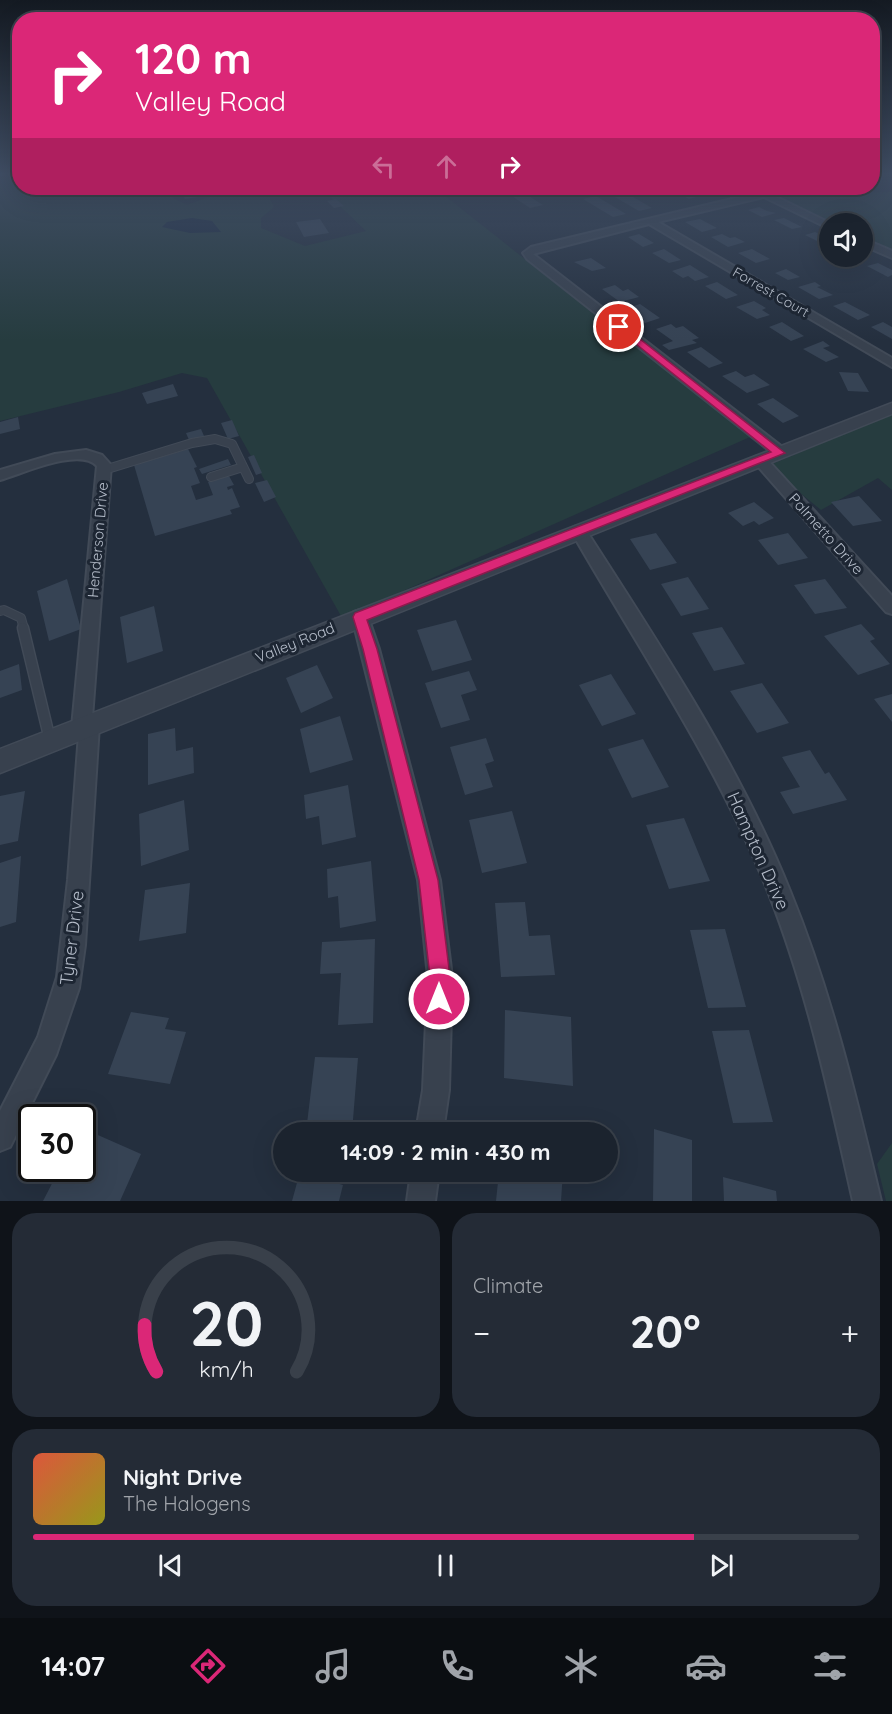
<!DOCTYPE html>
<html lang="en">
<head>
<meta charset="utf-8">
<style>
  body { margin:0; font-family:Quicksand,sans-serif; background:#242b36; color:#f1f3f6; height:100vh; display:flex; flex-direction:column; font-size:22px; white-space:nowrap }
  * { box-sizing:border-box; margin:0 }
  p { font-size:20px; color:#a0a4aa }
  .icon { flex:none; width:33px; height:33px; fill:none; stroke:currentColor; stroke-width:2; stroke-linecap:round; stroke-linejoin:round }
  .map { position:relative; height:1201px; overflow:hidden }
  .details { display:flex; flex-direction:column; gap:12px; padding:12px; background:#0f1319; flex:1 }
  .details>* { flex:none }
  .top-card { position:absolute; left:12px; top:12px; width:868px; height:183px; border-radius:24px; box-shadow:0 6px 24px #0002,0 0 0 2px #39404a; background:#db2777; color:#fff; overflow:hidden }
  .tools { position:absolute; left:819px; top:213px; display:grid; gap:12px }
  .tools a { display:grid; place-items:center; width:54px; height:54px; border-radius:50%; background:#1b232e; box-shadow:0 6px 24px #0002,0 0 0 2px #39404a; font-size:30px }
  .speed { position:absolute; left:18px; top:1104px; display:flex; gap:12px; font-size:30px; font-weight:700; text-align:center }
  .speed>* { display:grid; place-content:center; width:78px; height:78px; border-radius:50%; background:#1b232e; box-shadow:0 6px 24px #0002,0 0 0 2px #39404a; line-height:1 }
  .speed .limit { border:3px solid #111; border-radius:9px; background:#fff; color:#111 }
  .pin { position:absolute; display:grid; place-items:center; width:51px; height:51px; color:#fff; margin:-26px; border:3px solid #fff; border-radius:50%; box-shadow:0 2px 6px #0007 }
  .me { position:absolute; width:66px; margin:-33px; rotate:0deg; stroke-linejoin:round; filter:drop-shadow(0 0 4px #0008) }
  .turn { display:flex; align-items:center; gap:21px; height:126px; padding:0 24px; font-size:27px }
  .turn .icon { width:78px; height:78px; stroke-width:2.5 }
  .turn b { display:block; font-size:42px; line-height:51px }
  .lanes { display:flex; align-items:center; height:57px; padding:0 24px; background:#0003; justify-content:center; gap:30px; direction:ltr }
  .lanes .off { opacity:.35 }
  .big { font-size:45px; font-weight:800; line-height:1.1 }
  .details .widget { flex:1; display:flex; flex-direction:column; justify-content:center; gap:9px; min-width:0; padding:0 21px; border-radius:24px; background:#242b36 }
  .details .dial { align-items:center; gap:0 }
  .dial svg { height:156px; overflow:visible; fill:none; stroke:#39404a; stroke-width:7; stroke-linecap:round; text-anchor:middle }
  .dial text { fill:#f1f3f6; stroke:none }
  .song { display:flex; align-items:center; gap:18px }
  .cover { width:72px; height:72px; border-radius:9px; background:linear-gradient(135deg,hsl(10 70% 55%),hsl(60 70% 35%)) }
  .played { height:6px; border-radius:3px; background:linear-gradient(90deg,#db2777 80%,#39404a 80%) }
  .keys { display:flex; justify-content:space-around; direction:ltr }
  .heat { display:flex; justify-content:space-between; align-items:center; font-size:33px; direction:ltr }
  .details .tiles { flex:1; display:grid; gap:12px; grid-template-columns:1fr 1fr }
  .widget:last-child { grid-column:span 2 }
  .trip { position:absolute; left:273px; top:1122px; width:345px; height:60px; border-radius:30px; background:#1b232e; box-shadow:0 6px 24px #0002,0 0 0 2px #39404a; font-weight:800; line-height:60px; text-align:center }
  .tab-bar { display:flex; height:96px; justify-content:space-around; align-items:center; background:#0b0e12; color:#a0a4aa }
  .tab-bar .icon { width:42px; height:42px }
  .tab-bar .current { color:#db2777 }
  .tab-bar b { font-size:27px; color:#f1f3f6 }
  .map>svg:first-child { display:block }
  .green { fill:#263c3f }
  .water { fill:#17263c }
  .building { fill:#364354 }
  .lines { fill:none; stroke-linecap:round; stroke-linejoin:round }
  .service-far2-casing { stroke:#414a57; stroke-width:6 }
  .service-far1-casing { stroke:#414a57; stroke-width:10 }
  .service-casing { stroke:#414a57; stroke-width:13 }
  .minor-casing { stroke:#414a57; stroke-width:4 }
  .tertiary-casing { stroke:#414a57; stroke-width:3 }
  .service-far2 { stroke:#38414e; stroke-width:4.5 }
  .service-far1 { stroke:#38414e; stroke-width:8 }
  .service { stroke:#38414e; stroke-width:10 }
  .minor { fill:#38414e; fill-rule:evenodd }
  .tertiary { fill:#38414e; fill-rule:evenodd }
  .route { fill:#db2777; stroke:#8e194d; stroke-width:1.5 }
  .labels { text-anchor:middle; stroke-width:6; stroke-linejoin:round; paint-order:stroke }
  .far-street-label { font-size:14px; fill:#b4bcc9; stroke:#1d2633 }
  .street-label { font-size:15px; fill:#b4bcc9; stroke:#1d2633 }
  .near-street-label { font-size:18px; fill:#b4bcc9; stroke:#1d2633 }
</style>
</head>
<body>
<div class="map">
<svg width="892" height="1201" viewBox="0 0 892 1201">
  <rect width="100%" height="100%" fill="#242f3e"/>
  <path class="green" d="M0,173H19L20,188H168L173,198L187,205L222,192L225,188H265L274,207L261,218V228L305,246L366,231L321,188H435L750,437L385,599L341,616L207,378L182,373L119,392L0,421Z
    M892,192V250L863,236L862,224L835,223L778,197L801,193Z
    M892,414V490L878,478L821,510L794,488L772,464Z
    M892,1143V1201H886L877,1164Z"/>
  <path class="water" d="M192,218L212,221L221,232L190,233L162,227L167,222Z"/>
  <path class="building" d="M182,188H192L198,197L185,199L182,194L174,195L171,190Z
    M516,188L543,205L530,208L504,191Z
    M565,188H582L593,194L581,197Z
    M668,188H684L700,196L689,199Z
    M703,188H721L728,191L715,194Z
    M621,190L652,208L639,211L608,193Z
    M596,196L626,214L613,217L583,199Z
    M336,199L344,206L334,208L327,201Z
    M759,207L767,211L776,213L762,217L748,210Z
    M784,218L802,227L792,229L774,220Z
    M320,219L329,233L304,237L296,222Z
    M700,219L717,228L702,232L685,222Z
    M815,232L830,239V242L823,244L805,235Z
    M639,234L654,243L643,247L628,237Z
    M722,234L730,238L735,237L745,242L728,247L711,237Z
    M664,249L681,260L669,263L652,253Z
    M752,249L770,259L756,263L738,253Z
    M591,258L606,268L592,271L574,262Z
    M878,263L892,270V275L888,277L867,266Z
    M690,265L709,277L695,281L688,276L683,278L672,271Z
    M786,269L800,277L788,280L775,273Z
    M717,282L738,295L726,299L705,286Z
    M815,282L821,286L817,287L833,295L819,299L798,287Z
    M615,285L623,291L628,289L639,297L620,302L602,289Z
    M754,301L766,308L762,310L770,315L757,319L736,307Z
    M845,302L870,315L858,320L833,306Z
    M640,304L660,318L645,323L625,309Z
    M782,322L804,336L791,341L769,327Z
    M883,322L892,327V339L871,327Z
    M671,324L676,328L683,326L699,338L692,340L697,343L669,350L662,345L673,341L656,329Z
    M823,341L830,346L823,348L839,357L826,362L803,349Z
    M701,347L723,363L709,368L687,352Z
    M736,371L745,377L754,374L770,385L747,393L722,376Z
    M839,372L858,373L869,392L848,391Z
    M173,384L178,396L147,404L142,393Z
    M773,398L799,416L783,423L757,404Z
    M18,417L20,429L0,434V422Z
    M232,420L239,436L228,439L221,423Z
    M201,429L204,436L189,440L186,433Z
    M188,449L197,467L194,468L200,483L191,486L196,500L213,495L208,482L229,476L234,485L227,487L228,490L232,488L240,507L230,510L232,514L155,536L134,465Z
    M254,455L262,473L256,475L248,457Z
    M228,459L231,465L202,474L199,469Z
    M267,480L276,497L264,502L255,483Z
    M859,496L882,521L853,526L831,502Z
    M754,502L774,518L759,525L754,521L743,526L728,513Z
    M656,533L677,563L650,570L630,539Z
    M788,533L808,558L778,565L758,540Z
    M688,577L709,609L681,616L661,584Z
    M67,579L81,629L49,641L37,591Z
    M825,579L847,608L815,614L794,585Z
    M154,606L163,651L127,663L120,617Z
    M456,620L472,660L432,671L417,630Z
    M861,624L875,639L870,641L890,664L858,675L824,636Z
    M722,627L745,664L714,671L692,633Z
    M19,664L22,690L0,698V671Z
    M317,665L333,698L301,713L286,678Z
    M469,671L477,690L461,695L470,720L441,728L425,683Z
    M611,674L636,714L602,726L579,685Z
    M762,683L789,723L757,733L730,691Z
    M892,694V722L874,699Z
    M340,716L353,760L310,773L300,729Z
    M175,728L176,751L193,747L194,773L148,785V734Z
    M486,738L494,761L485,764L493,787L465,795L450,747Z
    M643,739L669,787L632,798L608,749Z
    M810,750L825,774L829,772L847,800L793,814L780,792L800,787L782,757Z
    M348,785L356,837L322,845L319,816L306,819L304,795Z
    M25,791L18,841L0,845V796Z
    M184,800L189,850L141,866L139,814Z
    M512,811L527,863L482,873L469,820Z
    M684,818L710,881L669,889L646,825Z
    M21,856L16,922L0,927V863Z
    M371,861L376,921L340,928L338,896L328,898L327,869Z
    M190,883L186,933L139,941L145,890Z
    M525,902L529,936L550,935L555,975L501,977L495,903Z
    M725,929L746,1007L708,1008L690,930Z
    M375,939L373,1023L338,1025L341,973L320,974L322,942Z
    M505,1010L571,1017L573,1086L504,1078Z
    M131,1012L169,1018L165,1029L186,1032L170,1084L108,1074Z
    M749,1030L773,1122L733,1123L712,1031Z
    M315,1057L358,1058L352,1132H306Z
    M505,1126L528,1132H504Z
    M82,1128L141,1154L120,1201H43L60,1168H82Z
    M654,1129L692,1140V1201H653Z
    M300,1172L343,1185L339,1201H292Z
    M499,1172H563L561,1201H496Z
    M723,1177L776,1191L777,1201H724Z"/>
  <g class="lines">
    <g class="service-far2-casing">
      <path id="service-far2" d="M476,188H487"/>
    </g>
    <g class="service-far1-casing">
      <path id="service-far1" d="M104,470L192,443L215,439L232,444L249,479
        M211,477L243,467
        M0,611L4,610L21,618L24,629"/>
    </g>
    <g class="service-casing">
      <path id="service" d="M23,628L50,740"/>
    </g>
    <g class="minor-casing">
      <path id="minor" d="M752,188H758L832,224H830V229L764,197L658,222L892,358V367L649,224L533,254L785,449L787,452L780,456L775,455L527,259L523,253L531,247L757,193L752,191Z
        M862,238L892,251V258L862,245Z
        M86,450L102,455L111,465L92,718L96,719L99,725L85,945L79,988L56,1055L10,1147L0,1151V1111L38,1037L57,977L68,880L79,734L75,733L72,727L97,466C79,447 22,474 0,480V470L55,454Z
        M760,456L765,457L892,596V614L886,612L755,463L753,460L755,457Z
        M579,526L584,527C659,644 738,762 790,891C831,991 856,1096 881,1201H853C830,1098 808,993 769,894C718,765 640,651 571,531L574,527Z
        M360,610L366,612L368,617L379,649L440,880L452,977L449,1090L443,1132H416L423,1090L428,977L418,880L352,617L354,612Z
        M411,1172H439L435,1201H407Z"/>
    </g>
    <g class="tertiary-casing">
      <path id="tertiary" d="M892,403V414L0,773V749Z"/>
    </g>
    <use href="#service-far2" class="service-far2"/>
    <use href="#service-far1" class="service-far1"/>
    <use href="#service" class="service"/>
    <use href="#minor" class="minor"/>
    <use href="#tertiary" class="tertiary"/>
  </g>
  <linearGradient id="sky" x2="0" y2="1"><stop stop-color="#141a22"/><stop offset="0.51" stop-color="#3f4d63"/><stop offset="1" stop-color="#3f4d63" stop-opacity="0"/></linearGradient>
  <rect width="892" height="341" fill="url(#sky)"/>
  <path class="route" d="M616,325H622L785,453L367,620L377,649L438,880L450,977V999L447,1006L439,1009L432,1006L429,999L430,977L419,880L363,649L353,617L355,613L771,452L616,328Z"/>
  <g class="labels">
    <g class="far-street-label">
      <text transform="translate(771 292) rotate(30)" y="5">Forrest Court</text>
    </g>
    <g class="street-label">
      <text transform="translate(826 534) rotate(48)" y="5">Palmetto Drive</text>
      <text transform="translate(98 540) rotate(-85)" y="5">Henderson Drive</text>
      <text transform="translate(295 643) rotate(-22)" y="5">Valley Road</text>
    </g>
    <g class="near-street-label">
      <text transform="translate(758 851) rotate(66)" y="6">Hampton Drive</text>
      <text transform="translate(72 938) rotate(-83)" y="6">Tyner Drive</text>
    </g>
  </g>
</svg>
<div class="tools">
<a><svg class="icon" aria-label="sound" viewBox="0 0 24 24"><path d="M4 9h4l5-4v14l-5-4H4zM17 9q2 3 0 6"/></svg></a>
</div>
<div class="speed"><div class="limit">30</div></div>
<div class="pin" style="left:619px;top:327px;background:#d93025"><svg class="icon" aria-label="arrive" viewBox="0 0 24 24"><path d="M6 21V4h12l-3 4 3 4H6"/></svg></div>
<svg class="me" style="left:439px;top:999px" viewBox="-20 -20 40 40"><circle r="17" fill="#db2777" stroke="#fff" stroke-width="3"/><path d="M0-11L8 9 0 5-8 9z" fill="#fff"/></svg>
<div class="trip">14:09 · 2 min · 430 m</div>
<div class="top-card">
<div class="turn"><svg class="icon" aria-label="right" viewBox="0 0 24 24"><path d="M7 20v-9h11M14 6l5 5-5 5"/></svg><div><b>120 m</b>Valley Road</div></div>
<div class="lanes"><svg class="icon off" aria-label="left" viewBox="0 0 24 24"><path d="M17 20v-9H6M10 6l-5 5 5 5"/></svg><svg class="icon off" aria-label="ahead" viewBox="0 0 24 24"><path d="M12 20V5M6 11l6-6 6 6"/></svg><svg class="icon" aria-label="right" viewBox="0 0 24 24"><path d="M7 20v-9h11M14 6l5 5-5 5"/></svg></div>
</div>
</div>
<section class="details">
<div class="tiles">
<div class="widget dial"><svg viewBox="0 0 100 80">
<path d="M14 69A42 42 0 1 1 86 69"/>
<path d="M14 69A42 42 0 0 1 8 45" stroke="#db2777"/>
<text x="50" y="56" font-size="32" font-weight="700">20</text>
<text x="50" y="72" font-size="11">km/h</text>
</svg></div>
<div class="widget"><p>Climate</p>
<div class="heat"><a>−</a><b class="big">20°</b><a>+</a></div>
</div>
<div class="widget">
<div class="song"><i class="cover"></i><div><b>Night Drive</b><p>The Halogens</p></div></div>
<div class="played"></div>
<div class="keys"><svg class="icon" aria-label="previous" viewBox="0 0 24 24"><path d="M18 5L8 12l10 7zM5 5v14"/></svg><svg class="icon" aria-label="pause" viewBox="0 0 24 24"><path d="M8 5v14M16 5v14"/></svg><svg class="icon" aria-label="next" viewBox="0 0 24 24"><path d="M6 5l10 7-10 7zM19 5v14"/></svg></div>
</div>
</div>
</section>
<nav class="tab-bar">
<b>14:07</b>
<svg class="icon current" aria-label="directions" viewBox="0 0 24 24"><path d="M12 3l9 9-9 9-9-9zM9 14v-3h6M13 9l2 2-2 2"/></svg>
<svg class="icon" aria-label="music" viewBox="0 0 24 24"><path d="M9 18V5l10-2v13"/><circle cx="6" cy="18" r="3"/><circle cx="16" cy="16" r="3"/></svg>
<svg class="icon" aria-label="phone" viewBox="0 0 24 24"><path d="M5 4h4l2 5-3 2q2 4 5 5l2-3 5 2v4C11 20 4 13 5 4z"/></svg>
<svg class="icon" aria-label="climate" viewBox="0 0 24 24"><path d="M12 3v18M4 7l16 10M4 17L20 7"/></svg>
<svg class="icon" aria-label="car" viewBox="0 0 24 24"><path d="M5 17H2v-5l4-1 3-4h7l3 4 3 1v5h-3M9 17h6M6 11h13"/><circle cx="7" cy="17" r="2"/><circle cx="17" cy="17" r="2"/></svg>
<svg class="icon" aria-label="filters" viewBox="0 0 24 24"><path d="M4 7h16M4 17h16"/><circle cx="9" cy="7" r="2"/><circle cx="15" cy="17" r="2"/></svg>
</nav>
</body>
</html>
